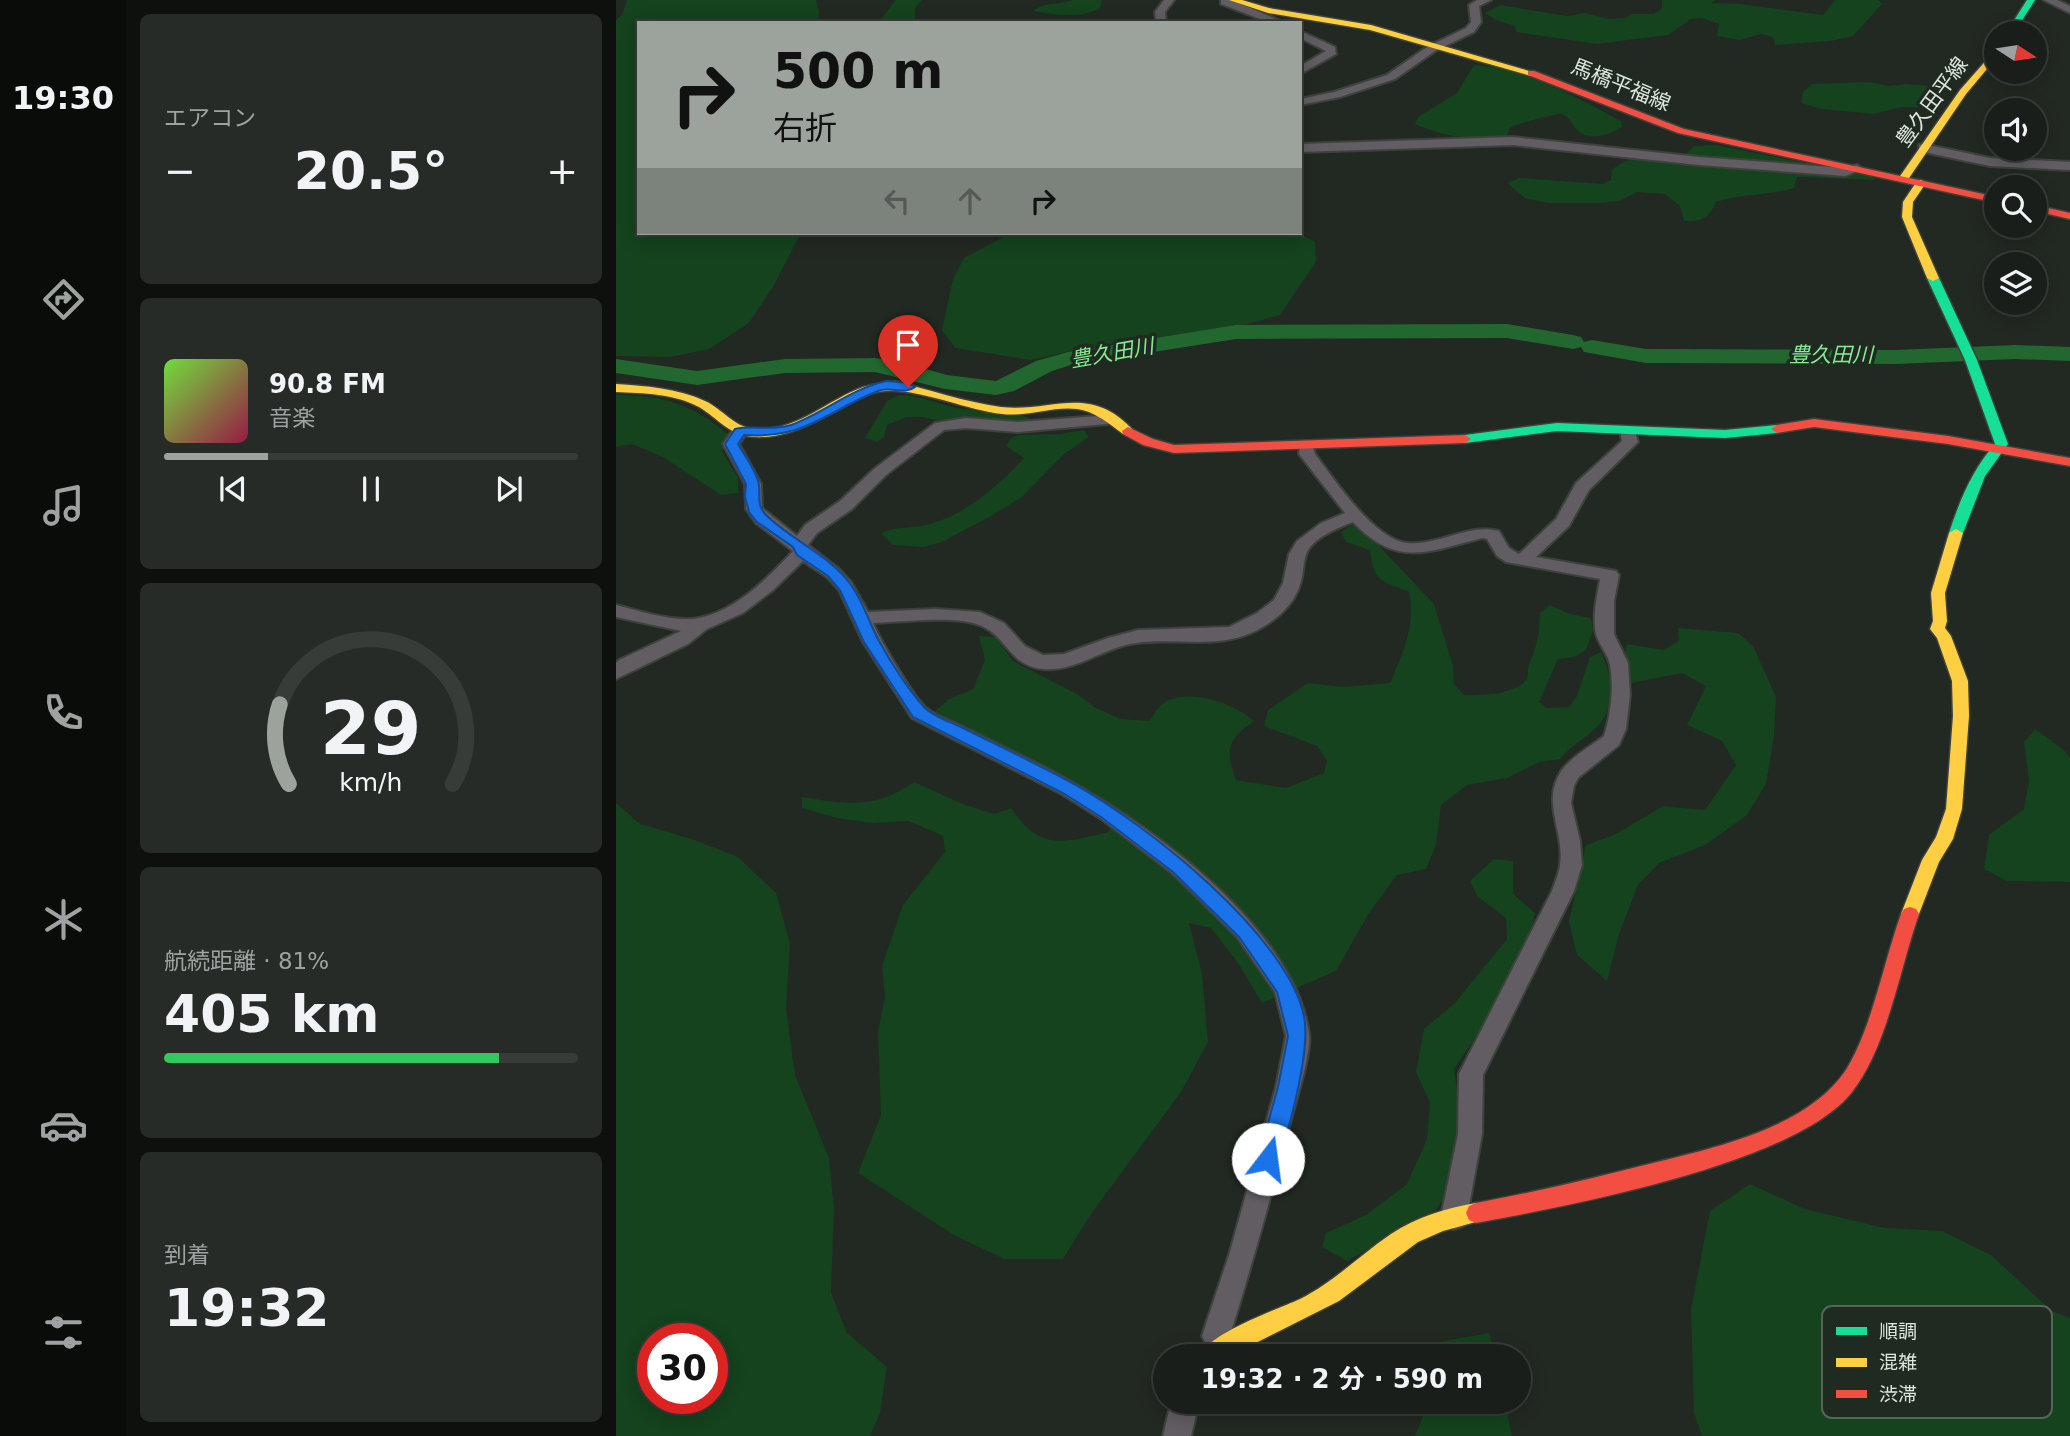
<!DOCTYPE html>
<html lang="ja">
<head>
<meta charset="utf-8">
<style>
  body { margin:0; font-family:"DejaVu Sans","Noto Sans JP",sans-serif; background:#272b27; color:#f1f3f6; height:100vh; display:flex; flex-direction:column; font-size:26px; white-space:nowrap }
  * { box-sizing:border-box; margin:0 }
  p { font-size:23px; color:#9fa2a2 }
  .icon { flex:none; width:38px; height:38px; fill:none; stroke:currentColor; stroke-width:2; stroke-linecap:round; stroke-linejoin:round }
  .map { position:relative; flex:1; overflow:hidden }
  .panel { display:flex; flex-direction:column; gap:14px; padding:14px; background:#0e100e; width:490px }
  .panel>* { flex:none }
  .top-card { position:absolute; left:21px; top:21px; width:665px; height:214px; border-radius:0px; box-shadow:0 4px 18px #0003,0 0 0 2px #383c39; background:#9ca39c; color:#111; overflow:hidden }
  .needle { width:46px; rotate:102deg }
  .fabs { position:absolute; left:1368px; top:21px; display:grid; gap:14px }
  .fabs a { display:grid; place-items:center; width:63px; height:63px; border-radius:50%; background:#1a1e1a; box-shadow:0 4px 18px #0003,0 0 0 2px #383c39; font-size:35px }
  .speed { position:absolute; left:21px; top:1323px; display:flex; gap:14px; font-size:35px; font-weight:700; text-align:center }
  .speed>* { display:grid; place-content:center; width:91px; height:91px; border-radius:50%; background:#1a1e1a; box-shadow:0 4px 18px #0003,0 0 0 2px #383c39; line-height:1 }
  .speed .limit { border:10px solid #d22; background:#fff; color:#111 }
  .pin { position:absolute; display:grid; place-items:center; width:60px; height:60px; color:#fff; margin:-72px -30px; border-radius:50% 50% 50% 0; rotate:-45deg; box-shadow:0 0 7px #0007 }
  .pin .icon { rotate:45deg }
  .me { position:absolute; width:77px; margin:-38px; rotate:15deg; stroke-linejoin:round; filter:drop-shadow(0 0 5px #0008) }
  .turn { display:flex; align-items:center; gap:24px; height:147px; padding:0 21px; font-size:32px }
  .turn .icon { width:91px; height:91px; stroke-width:2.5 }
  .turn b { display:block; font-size:49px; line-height:60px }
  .lanes { display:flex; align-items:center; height:66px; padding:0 21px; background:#0003; justify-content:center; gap:35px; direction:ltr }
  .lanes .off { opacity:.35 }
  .big { font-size:52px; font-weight:700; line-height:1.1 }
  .panel .card { flex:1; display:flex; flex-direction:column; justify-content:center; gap:10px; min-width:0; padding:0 24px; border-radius:10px; background:#272b27 }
  .panel .dial { align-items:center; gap:0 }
  .dial svg { height:182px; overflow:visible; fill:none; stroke:#383c39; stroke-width:7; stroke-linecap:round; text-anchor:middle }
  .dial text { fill:#f1f3f6; stroke:none }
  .song { display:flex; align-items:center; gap:21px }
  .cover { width:84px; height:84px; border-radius:10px; background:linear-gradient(135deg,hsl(100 70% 55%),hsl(340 70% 35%)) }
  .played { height:7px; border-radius:4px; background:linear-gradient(90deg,#9ca39c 25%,#383c39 25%) }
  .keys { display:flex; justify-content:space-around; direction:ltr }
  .heat { display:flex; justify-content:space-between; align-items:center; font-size:38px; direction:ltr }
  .charge { height:10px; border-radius:5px; background:linear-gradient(90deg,#34c759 81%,#383c39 0) }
  .trip { position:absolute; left:537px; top:1344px; width:378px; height:70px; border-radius:35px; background:#1a1e1a; box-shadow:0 4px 18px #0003,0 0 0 2px #383c39; font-weight:700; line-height:70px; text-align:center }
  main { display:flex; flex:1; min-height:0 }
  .tabs { display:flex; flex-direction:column; width:126px; justify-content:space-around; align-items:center; background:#0a0c0a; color:#9fa2a2 }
  .tabs .icon { width:49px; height:49px }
  .tabs .current { color:#9ca39c }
  .tabs b { font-size:32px; color:#f1f3f6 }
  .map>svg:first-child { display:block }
  .green { fill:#14431d; fill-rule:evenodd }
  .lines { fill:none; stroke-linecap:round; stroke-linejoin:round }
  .river { fill:#21672f; fill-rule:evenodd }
  .street-casing { stroke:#3d423d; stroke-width:4 }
  .fast-casing { stroke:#3d423d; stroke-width:3 }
  .slow-casing { stroke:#3d423d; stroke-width:3 }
  .jam-casing { stroke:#3d423d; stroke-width:3 }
  .street { fill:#615d63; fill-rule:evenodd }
  .fast { fill:#16e098; fill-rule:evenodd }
  .slow { fill:#ffcf43; fill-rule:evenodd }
  .jam { fill:#f24e42; fill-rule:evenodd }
  .route { fill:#1a73e8; stroke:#114b97; stroke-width:2 }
  .labels { text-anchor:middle; stroke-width:7; stroke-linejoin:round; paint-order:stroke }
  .far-street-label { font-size:21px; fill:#dde5dd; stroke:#1f2b20 }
  .far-water-label { font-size:21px; font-style:italic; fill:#88ea94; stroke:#1f2b20 }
  .key { fill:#1f2b20; stroke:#586359; stroke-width:2 }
  .key-label { font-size:19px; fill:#dde5dd }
</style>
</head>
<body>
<main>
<nav class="tabs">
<b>19:30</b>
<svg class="icon current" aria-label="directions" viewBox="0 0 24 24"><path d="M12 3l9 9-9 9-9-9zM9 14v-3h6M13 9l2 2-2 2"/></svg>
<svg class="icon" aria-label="music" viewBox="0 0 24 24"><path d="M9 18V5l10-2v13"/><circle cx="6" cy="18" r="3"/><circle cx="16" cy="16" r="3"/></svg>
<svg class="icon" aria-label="phone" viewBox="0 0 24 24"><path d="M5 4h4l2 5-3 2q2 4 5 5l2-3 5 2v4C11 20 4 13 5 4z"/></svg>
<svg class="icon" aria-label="climate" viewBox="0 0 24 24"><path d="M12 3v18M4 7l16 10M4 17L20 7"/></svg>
<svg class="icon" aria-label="car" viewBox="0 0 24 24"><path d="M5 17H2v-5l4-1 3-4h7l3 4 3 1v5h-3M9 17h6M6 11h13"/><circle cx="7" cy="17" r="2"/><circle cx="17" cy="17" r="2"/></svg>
<svg class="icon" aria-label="filters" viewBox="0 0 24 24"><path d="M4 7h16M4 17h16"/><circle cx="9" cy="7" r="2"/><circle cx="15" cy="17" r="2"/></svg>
</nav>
<section class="panel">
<div class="card"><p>エアコン</p>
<div class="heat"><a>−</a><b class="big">20.5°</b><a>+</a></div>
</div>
<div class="card">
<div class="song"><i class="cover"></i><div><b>90.8 FM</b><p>音楽</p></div></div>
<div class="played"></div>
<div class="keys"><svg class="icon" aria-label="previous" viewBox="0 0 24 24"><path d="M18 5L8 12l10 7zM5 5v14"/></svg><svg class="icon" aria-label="pause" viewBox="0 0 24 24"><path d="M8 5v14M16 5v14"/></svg><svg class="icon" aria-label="next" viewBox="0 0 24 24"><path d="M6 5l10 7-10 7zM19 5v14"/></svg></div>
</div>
<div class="card dial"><svg viewBox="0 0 100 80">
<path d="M14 69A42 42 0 1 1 86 69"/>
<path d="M14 69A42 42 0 0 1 10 34" stroke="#9ca39c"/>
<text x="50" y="56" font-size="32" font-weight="700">29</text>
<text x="50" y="72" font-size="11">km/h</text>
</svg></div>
<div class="card"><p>航続距離 · 81%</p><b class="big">405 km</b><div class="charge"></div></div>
<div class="card"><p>到着</p><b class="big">19:32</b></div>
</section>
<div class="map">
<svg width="1454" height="1436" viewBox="0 0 1454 1436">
  <rect width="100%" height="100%" fill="#222822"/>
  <path class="green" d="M11,0H200L203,12L202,23H23V233H185L158,285L133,323L93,349L55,357L0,356V20L6,15Z
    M280,0H306L299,8V23H262Z
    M456,0H486L484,9C460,19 442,15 417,11C429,1 442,6 456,0Z
    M1046,0H1100L1096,3L1125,4L1207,15L1219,0H1262L1266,4L1237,36L1215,41L1159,45L1157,37L1145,34L1124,40L1101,36L1103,24L1086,18L1075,19L1052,35L981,44L900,32L899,26L880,20L869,13L884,5L952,16L969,13L993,19L1010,18L1015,14H1037L1046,9Z
    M858,65C911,68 958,96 1005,121L1006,127C994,135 972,142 960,129C955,123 954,117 945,114C942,113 901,124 897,126C891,129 893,134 890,139C857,139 830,138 799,124L802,117L841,93Z
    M1253,82L1274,86L1289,84L1313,86L1329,92L1328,95L1313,93L1307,96V100L1314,104L1312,108L1286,107L1257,114L1206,109L1185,103L1187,92L1196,84Z
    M1100,145L1255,176L1260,180L1181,177L1178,188C1152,196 1126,193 1100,202C1093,218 1086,222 1068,221L1064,206L1049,194L1021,192L1003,201L985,203H932L909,198L891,183L903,178L987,184L995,180L996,170C1024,144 1049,178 1078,146Z
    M395,233H678L699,241L700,262L664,315L632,324L468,348L415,360L339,348L326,330L337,279L348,258Z
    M0,395C48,395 76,404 113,435L106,451L122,478V493L105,495L47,457L16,444L0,447Z
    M283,395L298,396L340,408L405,415L415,419L406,424L348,420L324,421L307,417H291L271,425L268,437L261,442L249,438L271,401Z
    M468,430L473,437L448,454L406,497L375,516L326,542L308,547L277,545L265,533C285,525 297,529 314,524C352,513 382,486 408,458L390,446L395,438L401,435L443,434Z
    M736,525L750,532L818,604L837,666L838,684L848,695C864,696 903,694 911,678C913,673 911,667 914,662C922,644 923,633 924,613L934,605L954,614L975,618L977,630L970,650L958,657L942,659L923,702L931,708L953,707L961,696L974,657L985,652C996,674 1001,706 982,726C970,738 955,746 944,759L923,762L891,778L851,785L825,805L820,845L810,869L781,875L753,913L720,971L646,1003L622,963L595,928L573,923L586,974L592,1042L565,1092L475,1214L447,1259H388L338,1235L242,1173L265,1115L262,1032L269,997L266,966L287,905L329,852L327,836L293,821L257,823L221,818L186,808V797C231,804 258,810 298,782L347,804L378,814L395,808C424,851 447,843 492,832L504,814L465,785L393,754L318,712L333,699L357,689L369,660L363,636L380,637L397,661L461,694L480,708L505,719L533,721C538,714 545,703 553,700C578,690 618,703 638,721C611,740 609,749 620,780L670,788L708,773L711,761L701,746L648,726L652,710L692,683L727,687L774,683C787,653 800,625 793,592C766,581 757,582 754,550L730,542L725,532Z
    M1062,628L1122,633L1137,646L1160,697L1158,736L1150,784L1131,815L1089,845L1043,863L1022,885L1003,934L991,981L961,955L953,922L970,845L1000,834L1047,806L1089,810L1120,765L1106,741L1071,725L1090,686L1066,673L1015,683L1007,661L1011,644L1047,650L1063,641Z
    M1419,729L1448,750L1454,758V882L1391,881L1368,869L1373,835L1408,809L1413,781L1408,742Z
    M0,803L24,824L76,839L122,857L160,893L174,943L170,1008L179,1075L213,1158L218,1209L215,1293L231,1333L271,1367L264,1413L254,1436H0ZM37,1339H96V1398H37Z
    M878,859L897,861V894L919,913C908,969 870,1022 838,1069L845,1119L835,1186L820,1210L731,1261L706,1247L710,1233L750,1215L791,1184L811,1139L814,1103L800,1072L808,1029L838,1004L891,939L890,918L861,896L854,881Z
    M1134,1184L1189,1209L1269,1228L1326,1231L1375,1255L1436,1311L1454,1318V1436H1086L1078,1413L1075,1309L1094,1211Z
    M873,1333L879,1356H826L828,1341Z
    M813,1402H889L896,1436H799Z"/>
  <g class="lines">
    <path class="river" d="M891,324L957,335L965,337L968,342L965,347L957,349L891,338L620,339L455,365L436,371L398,391L380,395L329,389L259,372L169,373L81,385L0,373V359L81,371L169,359L259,358L281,361L331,375L380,381L420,361L452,352L620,325Z
      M976,340L1030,349L1280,350L1399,345L1454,347V361L1399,359L1280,364L1030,363L968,352L965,347L968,342Z"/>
    <g class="street-casing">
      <path id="street" d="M548,0H558L549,12L550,23H540L539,12Z
        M605,0H616L669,23H654L605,4Z
        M861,0H875L863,6L865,22L858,32L819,51L779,79L724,97L684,105V99L718,92L771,75L811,47L850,28L855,22L853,5Z
        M1428,0H1441L1454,6V13Z
        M684,31L719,47L720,54L684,74V66L710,51L684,38Z
        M897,137L1083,157L1229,168L1241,165L1247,169L1229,176L1083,165L897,145L684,152V144Z
        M1307,144L1374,158L1454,162V170L1374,166L1303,151V145Z
        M496,415L504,420L501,423L402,432L350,428L328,430L270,475L236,509L201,533L192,545L223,569L235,582L252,612L319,609L364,612L388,623L409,646L427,655L448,654L492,638L522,630L613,627L641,613L658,600L667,583L673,554L681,541L705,523L729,513L683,454L684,443H696L699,454C718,479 759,541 792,543C801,544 811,542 819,540C841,535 861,525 883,531L893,548L903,554L940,519L960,483L1006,441L1004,431L1006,428H1018L1022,442L973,490L953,526L920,557L1000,571L1003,575L998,601V634L1012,663L1014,695L1010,729L1003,745L962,778L958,786L955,803L964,841L966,865L958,891L867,1075L866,1134L851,1217L847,1226L838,1229L829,1226L825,1217L842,1134L843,1074L936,891C939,883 943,873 944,865C949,831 924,802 946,770C955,757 975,746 988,736C995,715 998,686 994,665C992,654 983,645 980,634C976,617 981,596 984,579L890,562L881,556L871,539L867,538C812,551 782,569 737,522C722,528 701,536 692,550C687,559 688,571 685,581C679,606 657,623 635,633C596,650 554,636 514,644C485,650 458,672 427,669C393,665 393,640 368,627C344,614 285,622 257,623C264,640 298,698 310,708C319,716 333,720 343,725C370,738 397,752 424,765C519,813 676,921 693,1033C696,1051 681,1097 676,1116C657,1189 637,1262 614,1335L620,1348L616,1356H596L586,1336L613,1255L660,1087L670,1036L659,992L621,937L589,905L556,873L484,818L446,794L296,718L247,642L223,590L211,577L187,561L156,591L127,613L91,629L72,644L0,679V663L3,660L65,631L0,617V605C24,611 50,620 75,619C115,616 151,579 177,551L140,523L130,509L129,484L107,444L118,428L124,426L132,431L123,444L145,484L146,508L181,536L189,525L224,501L258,469L319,423L350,418L402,422Z
        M555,1402H583L575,1436H547Z"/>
    </g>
    <g class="fast-casing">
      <path id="fast" d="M1411,0H1419L1398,33H1390Z
        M1313,276L1323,278L1361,360L1392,444L1369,476L1347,533L1340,537L1333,533C1344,500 1356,470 1379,444L1349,360L1311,278Z
        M941,423L1109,430L1161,425L1167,429L1161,433L1109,438L941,431L849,443L843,439L849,435Z"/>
    </g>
    <g class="slow-casing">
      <path id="slow" d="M613,0H626L653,8L755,25L920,73L915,76L754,30L652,13Z
        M1381,48V57L1350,94L1291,181H1283L1282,179L1344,90Z
        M1305,180L1310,183L1297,202L1296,217L1323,278L1317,281L1311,278L1286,217L1287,202L1301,181Z
        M279,381C314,390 349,402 385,407C436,413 473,382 518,431L512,435L507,434C494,424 478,411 461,409C437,406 411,417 386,414C347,410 292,383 257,393C248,395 240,400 233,404C203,420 173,439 138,437C112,435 103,419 83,407C59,394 27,393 0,392V384C30,386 61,388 89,401C107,409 117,427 139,429C180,432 211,400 247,387C257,384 269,383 279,381Z
        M1340,529L1347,533L1329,593L1331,621L1329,628L1335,636L1352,681L1353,716L1346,809L1337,839L1323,862L1303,914L1300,919L1294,921L1288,919L1285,914L1306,860L1320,837L1330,809L1337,716L1336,681L1321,638L1314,629L1317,621L1315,593L1333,533Z
        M860,1203L867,1206L870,1213L867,1220L827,1231L802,1242L723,1301L614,1356H584C593,1333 660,1310 684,1299C718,1282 744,1255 775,1234C800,1217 831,1208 860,1203Z"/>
    </g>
    <g class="jam-casing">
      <path id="jam" d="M912,71H918L1068,129L1381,197V203L1062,133L912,75Z
        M1419,205L1454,213V219L1419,211Z
        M1198,419L1332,436L1454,458V466L1332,444L1198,427L1161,433L1155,429L1161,425Z
        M512,427L537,439L558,445L849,435L855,439L849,443L558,453L527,445L507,434L506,431Z
        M1294,907L1300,909L1303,914C1284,968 1271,1048 1236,1092C1180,1164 951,1206 860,1223L853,1220L850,1213L853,1206L860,1203C920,1192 978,1178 1037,1163C1100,1147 1191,1128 1230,1070C1256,1028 1268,961 1285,914L1288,909Z"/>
    </g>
    <use href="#street" class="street"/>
    <use href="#fast" class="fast"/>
    <use href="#slow" class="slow"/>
    <use href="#jam" class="jam"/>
  </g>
  <path class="route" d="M271,381L292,383L299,387C289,395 274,386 262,391C209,412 190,439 128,435L122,444C128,455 142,473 143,486C144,497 141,506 150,515C174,539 216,557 235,585C248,603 253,623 263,641C274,661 293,691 308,707C316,716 334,722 345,727C383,746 421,764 458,784C529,823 671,935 688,1016C695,1050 673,1133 659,1166L652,1169L645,1166L642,1159L662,1087L672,1036L661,992L623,937L557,872L485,817L447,793L297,717L248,642L224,590L212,576L181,555L177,547L141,522L133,512L129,497L130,484L109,444L119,429C138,425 156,431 175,425C208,413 236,388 271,381Z"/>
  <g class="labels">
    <g class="far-street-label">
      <text transform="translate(1005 85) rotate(22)" y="7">馬橋平福線</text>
      <text transform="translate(1316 102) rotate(-54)" y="7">豊久田平線</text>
    </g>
    <g class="far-water-label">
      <text transform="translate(496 353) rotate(-10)" y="7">豊久田川</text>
      <text x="1215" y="362">豊久田川</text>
    </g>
  </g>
  <rect x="1206" y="1306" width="230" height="112" rx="10" class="key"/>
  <rect x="1220" y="1327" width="31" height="8" fill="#16e098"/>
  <rect x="1220" y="1358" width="31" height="9" fill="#ffcf43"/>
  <rect x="1220" y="1390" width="31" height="8" fill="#f24e42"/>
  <g class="key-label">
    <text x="1263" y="1338">順調</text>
    <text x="1263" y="1369">混雑</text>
    <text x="1263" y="1401">渋滞</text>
  </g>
</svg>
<div class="fabs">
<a><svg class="needle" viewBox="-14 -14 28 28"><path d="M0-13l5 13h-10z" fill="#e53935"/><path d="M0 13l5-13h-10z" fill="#9fa2a2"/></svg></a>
<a><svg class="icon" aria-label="sound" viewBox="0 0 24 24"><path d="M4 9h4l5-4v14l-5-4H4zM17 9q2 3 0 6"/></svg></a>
<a><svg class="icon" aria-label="search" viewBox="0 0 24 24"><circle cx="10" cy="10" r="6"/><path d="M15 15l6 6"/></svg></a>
<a><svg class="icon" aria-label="layers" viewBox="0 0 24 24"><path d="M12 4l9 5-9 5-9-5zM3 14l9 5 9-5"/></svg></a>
</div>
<div class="speed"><div class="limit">30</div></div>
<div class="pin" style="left:292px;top:387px;background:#d93025"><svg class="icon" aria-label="arrive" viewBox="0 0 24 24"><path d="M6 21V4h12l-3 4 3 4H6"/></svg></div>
<svg class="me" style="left:652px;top:1159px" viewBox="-20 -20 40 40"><circle r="19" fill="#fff"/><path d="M0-13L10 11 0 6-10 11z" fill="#1a73e8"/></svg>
<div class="trip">19:32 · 2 分 · 590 m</div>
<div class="top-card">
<div class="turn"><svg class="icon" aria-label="right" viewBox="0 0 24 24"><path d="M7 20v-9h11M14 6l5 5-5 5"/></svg><div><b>500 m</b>右折</div></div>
<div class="lanes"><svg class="icon off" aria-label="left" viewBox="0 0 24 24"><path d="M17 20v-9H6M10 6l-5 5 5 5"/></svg><svg class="icon off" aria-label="ahead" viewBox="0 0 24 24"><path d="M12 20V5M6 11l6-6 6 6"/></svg><svg class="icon" aria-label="right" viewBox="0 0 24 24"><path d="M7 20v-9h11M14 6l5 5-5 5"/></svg></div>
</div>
</div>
</main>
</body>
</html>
